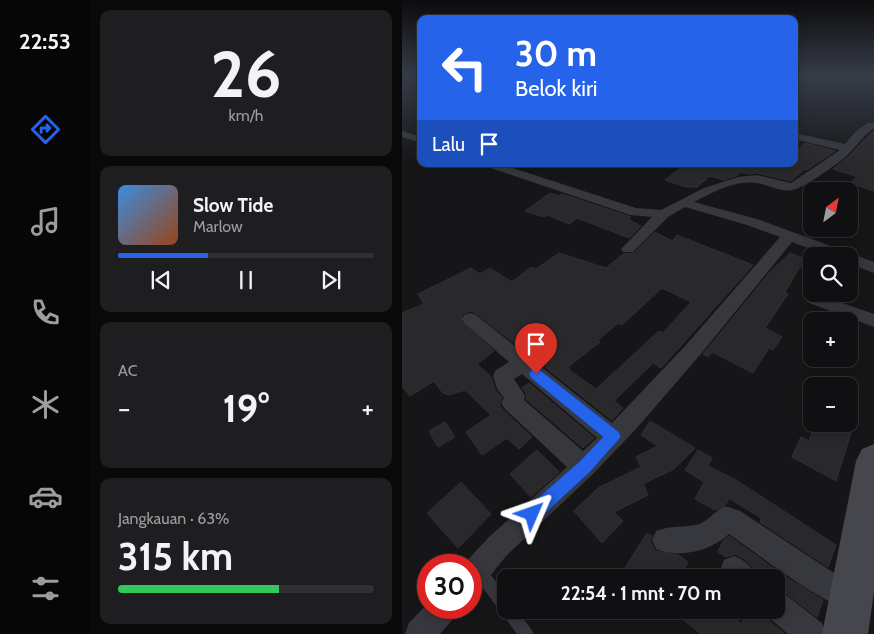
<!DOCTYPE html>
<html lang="id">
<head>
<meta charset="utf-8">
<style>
  body { margin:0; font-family:Cabin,sans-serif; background:#1e1e20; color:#f1f3f6; height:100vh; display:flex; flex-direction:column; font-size:19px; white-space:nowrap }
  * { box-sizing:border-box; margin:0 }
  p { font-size:16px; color:#9c9d9f }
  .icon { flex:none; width:28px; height:28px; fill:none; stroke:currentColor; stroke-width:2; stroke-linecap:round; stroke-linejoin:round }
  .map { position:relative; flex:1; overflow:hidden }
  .side { display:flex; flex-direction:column; gap:10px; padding:10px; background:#09090a; width:312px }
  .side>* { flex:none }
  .banner { position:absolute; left:15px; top:15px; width:381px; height:152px; border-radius:10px; box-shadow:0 2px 12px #0003,0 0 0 1px #303032; background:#2563eb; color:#fff; overflow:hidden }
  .needle { width:32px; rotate:32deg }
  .fabs { position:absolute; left:401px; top:182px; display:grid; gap:10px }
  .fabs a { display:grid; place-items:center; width:55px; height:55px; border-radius:10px; background:#101012; box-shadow:0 2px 12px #0003,0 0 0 1px #303032; font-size:25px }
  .speed { position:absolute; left:15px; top:554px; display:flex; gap:10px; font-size:25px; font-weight:700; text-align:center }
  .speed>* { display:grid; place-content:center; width:65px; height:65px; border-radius:50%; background:#101012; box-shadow:0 2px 12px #0003,0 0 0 1px #303032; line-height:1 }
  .speed .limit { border:8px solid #d22; background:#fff; color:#111 }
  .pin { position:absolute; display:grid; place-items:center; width:42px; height:42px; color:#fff; margin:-51px -21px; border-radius:50% 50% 50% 0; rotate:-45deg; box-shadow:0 0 5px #0007 }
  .pin .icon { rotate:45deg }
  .me { position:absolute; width:55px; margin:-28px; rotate:47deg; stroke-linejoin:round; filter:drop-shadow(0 0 4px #0008) }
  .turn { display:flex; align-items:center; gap:18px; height:105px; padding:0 15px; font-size:22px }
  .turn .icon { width:65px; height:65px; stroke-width:2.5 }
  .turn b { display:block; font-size:35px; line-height:42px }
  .then { display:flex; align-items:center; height:48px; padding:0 15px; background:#0003; gap:10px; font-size:19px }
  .big { font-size:38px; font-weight:700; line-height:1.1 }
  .side .tile { flex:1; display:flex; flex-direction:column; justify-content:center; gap:8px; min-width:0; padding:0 18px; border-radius:10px; background:#1e1e20 }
  .side .dial { align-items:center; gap:0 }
  .dial b { font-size:65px; line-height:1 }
  .song { display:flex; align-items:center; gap:15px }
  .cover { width:60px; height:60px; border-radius:8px; background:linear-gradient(135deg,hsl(210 70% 55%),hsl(20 70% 35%)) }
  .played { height:5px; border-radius:2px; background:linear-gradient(90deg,#2563eb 35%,#303032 35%) }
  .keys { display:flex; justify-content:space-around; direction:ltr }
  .heat { display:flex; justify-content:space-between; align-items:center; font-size:28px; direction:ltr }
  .charge { height:8px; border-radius:4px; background:linear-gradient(90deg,#34c759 63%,#303032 0) }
  .trip { position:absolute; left:95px; top:569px; width:288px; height:50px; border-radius:10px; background:#101012; box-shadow:0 2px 12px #0003,0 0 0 1px #303032; font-weight:700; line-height:50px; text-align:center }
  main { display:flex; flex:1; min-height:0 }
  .tab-bar { display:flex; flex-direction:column; width:90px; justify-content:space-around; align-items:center; background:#060607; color:#9c9d9f }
  .tab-bar .icon { width:35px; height:35px }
  .tab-bar .selected { color:#2563eb }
  .tab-bar b { font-size:22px; color:#f1f3f6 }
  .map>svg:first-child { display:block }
  .building { fill:#29292c; stroke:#303034; fill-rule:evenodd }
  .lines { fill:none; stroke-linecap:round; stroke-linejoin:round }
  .service { fill:#37383d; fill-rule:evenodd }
  .minor { fill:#37383d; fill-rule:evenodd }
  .secondary { fill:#45474d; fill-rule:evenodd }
  .route { fill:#2563eb; stroke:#184099 }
</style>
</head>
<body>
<main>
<nav class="tab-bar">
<b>22:53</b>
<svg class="icon selected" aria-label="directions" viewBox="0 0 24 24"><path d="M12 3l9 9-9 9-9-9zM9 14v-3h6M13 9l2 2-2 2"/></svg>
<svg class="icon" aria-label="music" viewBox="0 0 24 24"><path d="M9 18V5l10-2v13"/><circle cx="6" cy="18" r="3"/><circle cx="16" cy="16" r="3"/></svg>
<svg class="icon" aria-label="phone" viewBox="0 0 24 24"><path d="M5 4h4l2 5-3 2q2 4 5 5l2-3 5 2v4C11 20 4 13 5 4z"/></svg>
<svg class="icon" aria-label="climate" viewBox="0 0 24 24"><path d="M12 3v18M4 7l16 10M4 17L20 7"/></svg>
<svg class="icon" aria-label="car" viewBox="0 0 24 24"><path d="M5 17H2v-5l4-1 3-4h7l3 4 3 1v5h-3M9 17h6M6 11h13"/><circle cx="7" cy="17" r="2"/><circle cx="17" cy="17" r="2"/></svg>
<svg class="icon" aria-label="filters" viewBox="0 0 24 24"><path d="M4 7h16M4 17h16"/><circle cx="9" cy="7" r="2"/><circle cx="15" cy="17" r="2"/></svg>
</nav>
<section class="side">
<div class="tile dial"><b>26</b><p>km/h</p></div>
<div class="tile">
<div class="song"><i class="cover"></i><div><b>Slow Tide</b><p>Marlow</p></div></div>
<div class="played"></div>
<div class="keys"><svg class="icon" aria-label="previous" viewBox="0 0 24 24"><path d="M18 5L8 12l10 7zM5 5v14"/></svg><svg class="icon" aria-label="pause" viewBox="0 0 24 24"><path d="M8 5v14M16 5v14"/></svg><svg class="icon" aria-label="next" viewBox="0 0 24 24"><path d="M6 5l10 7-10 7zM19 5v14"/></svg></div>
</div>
<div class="tile"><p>AC</p>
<div class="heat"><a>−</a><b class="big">19°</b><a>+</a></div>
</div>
<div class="tile"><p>Jangkauan · 63%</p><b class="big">315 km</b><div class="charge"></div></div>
</section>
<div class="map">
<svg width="472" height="634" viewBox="0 0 472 634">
  <rect width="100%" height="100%" fill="#161618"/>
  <path class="building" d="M472,131V191L448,183L455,177L431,169L447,156Z
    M403,143L433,151L405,170L403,169L389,181L354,173L345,174L338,172L334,176L322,180L308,176L295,187H284L263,180L280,167L281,164H392V153Z
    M148,193L157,196L160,194L229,217L226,219L239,226L227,238L175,218L168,224L145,215L142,217L123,211Z
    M253,232L270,241L275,235L351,265L259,368L251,363L212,401L221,408L210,420L143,367L145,365L126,354L75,314L69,311L60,314L58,320L92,351L75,364L89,377L93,390L100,398L97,404L101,410L130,437L117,449L105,438L80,455L64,432L89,415L63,390L47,395L41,393L32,381L8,396L0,386V313L22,304L16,294L69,268L78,274L88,268L110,282L129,267L134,269L157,253L204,268L221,254L232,253ZM260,288L289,302L261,333L257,331L194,389L167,370L168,369L166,367L198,342L196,340L216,323L220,325Z
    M388,253L405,260L396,270L383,292L386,294L363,328L380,337L371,350L367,348L351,373L310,352L306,357L301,354L369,271Z
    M127,383L192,438L181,448L124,399L125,395L120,388Z
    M248,421L293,448L272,469L241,484L246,495L212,512L221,521L200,543L172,511L196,488L239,467L234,457L256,446L239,435Z
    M43,422L53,437L36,447L27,431Z
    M413,424H450L447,432L449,433L434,481L390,457L399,437L407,441Z
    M135,450L157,472L129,497L108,474Z
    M296,450L310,458L306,466L334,480L434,545L426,567L358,522L359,518L327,498L324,504L313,510L293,499L302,482L283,470Z
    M59,482L89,514L56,548L25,513Z
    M245,533L250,536L248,541L253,551L276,555L286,562L278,578H236L223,568Z
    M327,536L385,578L421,600L415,617L385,594L374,588V578H357L350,566L341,558L333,554L324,557L316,552L321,541Z
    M269,610H321L340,624L346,610H354L383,634H299Z"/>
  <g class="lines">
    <path class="service" d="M77,564L82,566L104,595V610H115L129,629L132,634H115L72,576L70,571L72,566Z"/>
    <path class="minor" d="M466,123H472V128C460,136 453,149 442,158C434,165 404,186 394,189C380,194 367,184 353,183C332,180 310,193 292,202L355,219L472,262V273L448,264V256H428L390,242L298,355L234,429L190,475L105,555L79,587L69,591V565H61L87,537L165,467L103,409L99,403L102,398L95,389L91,376L94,370L107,362L62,323L59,319L62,315L68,313L74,315L210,423L284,345L378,237L345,225L283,207L266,217L231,252H221L219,249L250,217L228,215L83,166L82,164H98L234,208L259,210L302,188L336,177L354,175L389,183L438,150L392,139V133L443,144L454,131ZM120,374L195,438L181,451L122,400L123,396L112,379Z
      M0,131L19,137V143L0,137Z
      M415,294L472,314V327L407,303L405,299L407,295Z
      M323,506L338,511L429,571L460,588L464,598L460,608L450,612C405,594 366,561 327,534C309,551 276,559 254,549L250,540L254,531C268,525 282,528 297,524C307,521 313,510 323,506Z
      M332,556C344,561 350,566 355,578H321L318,570L322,560Z
      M374,590L384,595L420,623L424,634H386L364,615L361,610H374Z
      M26,603V608H57L52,618L38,634H3L7,623Z"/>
    <path class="secondary" d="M472,444V592L466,634H420L454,461L460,449Z"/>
  </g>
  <linearGradient id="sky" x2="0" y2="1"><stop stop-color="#0c0c0d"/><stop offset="0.46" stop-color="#363c48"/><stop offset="1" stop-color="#363c48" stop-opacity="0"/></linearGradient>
  <rect width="472" height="164" fill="url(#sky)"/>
  <path class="route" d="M134,369L138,370L217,432L219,437L188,472L136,520L130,522L124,520L122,514L124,508L177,462L201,437L129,378L127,374L129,370Z"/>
</svg>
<div class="fabs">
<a><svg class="needle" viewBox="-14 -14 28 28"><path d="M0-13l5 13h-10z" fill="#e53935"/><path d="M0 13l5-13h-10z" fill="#9c9d9f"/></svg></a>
<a><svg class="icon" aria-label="search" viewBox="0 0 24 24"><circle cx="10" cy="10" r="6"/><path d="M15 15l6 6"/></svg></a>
<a>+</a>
<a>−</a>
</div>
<div class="speed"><div class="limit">30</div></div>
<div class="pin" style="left:134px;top:374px;background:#d93025"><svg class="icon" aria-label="arrive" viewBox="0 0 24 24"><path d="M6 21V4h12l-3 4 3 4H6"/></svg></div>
<svg class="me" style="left:130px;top:514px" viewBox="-20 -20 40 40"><path d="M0-17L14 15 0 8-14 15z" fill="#2563eb" stroke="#fff" stroke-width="4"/></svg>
<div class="trip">22:54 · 1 mnt · 70 m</div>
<div class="banner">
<div class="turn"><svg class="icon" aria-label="left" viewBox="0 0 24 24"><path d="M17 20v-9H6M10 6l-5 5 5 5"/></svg><div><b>30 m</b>Belok kiri</div></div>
<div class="then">Lalu<svg class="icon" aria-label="arrive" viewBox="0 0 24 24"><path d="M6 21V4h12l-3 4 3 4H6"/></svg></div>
</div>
</div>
</main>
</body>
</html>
